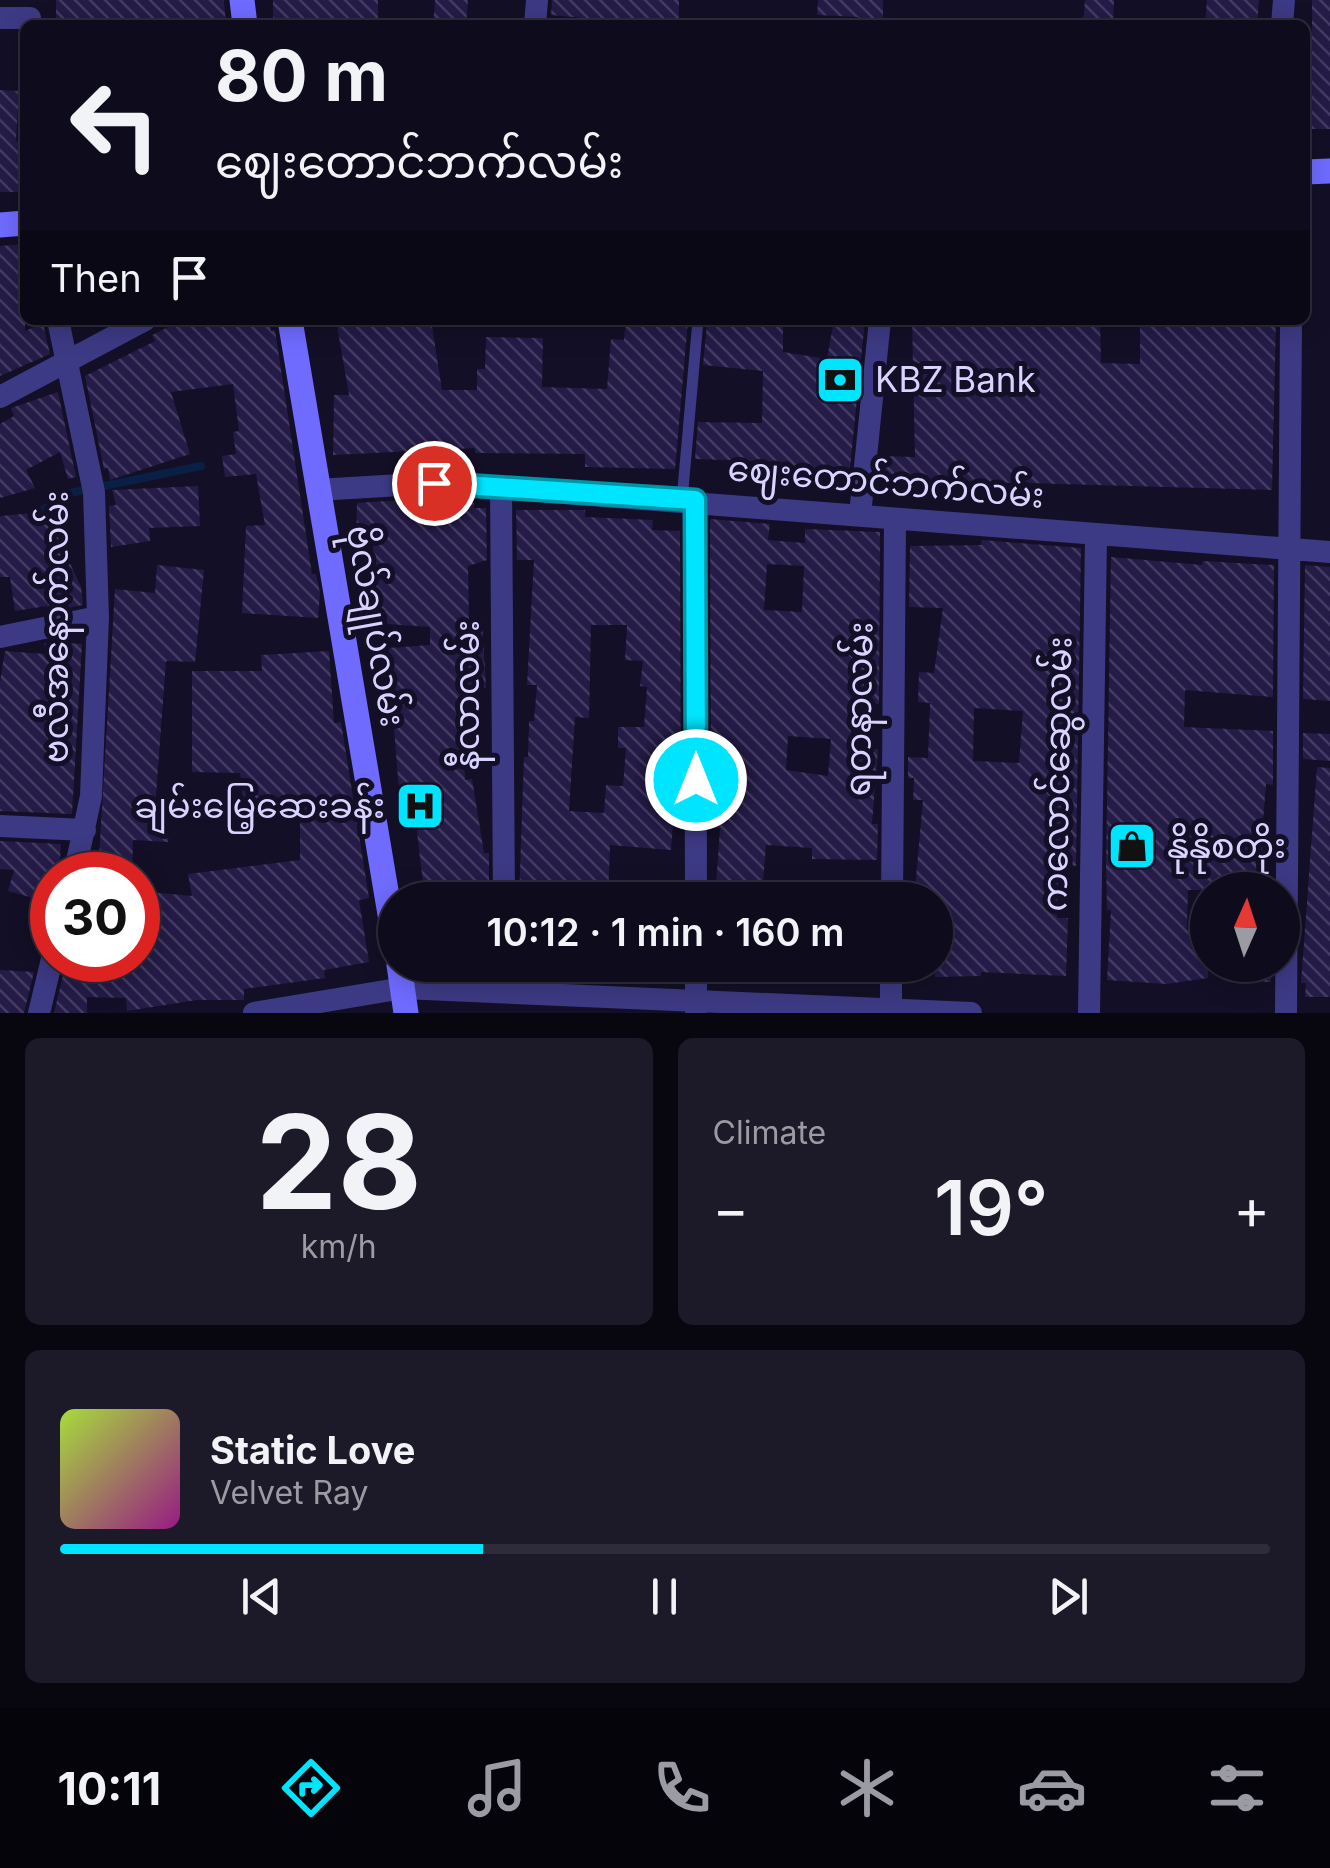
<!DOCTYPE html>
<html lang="en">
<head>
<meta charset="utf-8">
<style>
  body { margin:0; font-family:Inter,"Noto Sans Myanmar",sans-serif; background:#1c1929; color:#f1f3f6; height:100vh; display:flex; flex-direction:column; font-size:38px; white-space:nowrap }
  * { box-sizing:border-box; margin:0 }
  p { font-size:32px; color:#9b9ba3 }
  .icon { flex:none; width:55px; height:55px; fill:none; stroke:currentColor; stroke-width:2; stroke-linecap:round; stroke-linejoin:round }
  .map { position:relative; height:1013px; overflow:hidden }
  .side { display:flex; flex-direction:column; gap:25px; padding:25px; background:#08060f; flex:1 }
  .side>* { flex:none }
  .banner { position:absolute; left:20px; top:20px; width:1290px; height:305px; border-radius:15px; box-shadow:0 5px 25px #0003,0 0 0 2px #2e2b3b; background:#0e0b1c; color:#f1f3f6; overflow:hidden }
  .needle { width:65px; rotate:3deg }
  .controls { position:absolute; left:1190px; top:872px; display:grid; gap:20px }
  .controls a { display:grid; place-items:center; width:110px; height:110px; border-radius:50%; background:#0e0b1c; box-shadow:0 5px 25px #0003,0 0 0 2px #2e2b3b; font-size:50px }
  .speed { position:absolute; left:30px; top:852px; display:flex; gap:20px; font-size:50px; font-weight:700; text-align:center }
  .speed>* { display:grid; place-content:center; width:130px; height:130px; border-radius:50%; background:#0e0b1c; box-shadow:0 5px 25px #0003,0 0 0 2px #2e2b3b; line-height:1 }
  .speed .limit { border:15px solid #d22; background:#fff; color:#111 }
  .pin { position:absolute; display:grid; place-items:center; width:85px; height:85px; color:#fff; margin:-42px; border:5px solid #fff; border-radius:50%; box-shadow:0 2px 10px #0007 }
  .me { position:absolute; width:110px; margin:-55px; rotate:0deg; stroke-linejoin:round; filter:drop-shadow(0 0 8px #0008) }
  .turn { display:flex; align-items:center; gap:35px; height:210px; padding:0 30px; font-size:45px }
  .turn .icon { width:130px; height:130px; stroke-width:2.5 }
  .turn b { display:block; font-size:70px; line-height:85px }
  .then { display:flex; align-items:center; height:95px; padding:0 30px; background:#0003; gap:20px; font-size:38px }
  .big { font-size:75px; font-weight:600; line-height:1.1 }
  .side .tile { flex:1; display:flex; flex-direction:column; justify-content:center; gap:15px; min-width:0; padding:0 35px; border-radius:15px; background:#1c1929 }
  .side .dial { align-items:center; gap:0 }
  .dial b { font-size:130px; line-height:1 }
  .song { display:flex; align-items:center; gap:30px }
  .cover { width:120px; height:120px; border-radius:15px; background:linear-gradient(135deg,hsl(80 70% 55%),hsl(310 70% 35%)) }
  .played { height:10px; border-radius:5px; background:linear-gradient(90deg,#00e5ff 35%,#2e2b3b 35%) }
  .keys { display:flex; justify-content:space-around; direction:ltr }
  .heat { display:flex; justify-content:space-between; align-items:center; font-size:55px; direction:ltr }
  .side .tiles { flex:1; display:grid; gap:25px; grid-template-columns:1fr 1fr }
  .tile:last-child { grid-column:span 2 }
  .trip { position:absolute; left:378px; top:882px; width:575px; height:100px; border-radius:50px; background:#0e0b1c; box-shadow:0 5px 25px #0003,0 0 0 2px #2e2b3b; font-weight:600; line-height:100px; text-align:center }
  .tabs { display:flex; height:160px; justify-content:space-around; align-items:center; background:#06040b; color:#9b9ba3 }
  .tabs .icon { width:70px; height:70px }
  .tabs .current { color:#00e5ff }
  .tabs b { font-size:45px; color:#f1f3f6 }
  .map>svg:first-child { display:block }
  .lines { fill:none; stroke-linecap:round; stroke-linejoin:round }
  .stream { stroke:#0a1f44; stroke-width:8 }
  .building { fill:url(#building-back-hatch); fill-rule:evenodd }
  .lane { stroke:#3d3a85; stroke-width:11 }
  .street { stroke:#3d3a85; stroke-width:22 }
  .secondary { stroke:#6f6bff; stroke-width:25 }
  .route-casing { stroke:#0095a6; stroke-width:25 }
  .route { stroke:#00e5ff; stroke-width:18 }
  .labels { text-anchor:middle; stroke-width:10; stroke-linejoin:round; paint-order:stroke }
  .poi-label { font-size:35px; fill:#d9d4ff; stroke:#130f26; text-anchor:start }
  .street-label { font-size:35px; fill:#d9d4ff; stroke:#130f26 }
</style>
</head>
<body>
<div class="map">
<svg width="1330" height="1013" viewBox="0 0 1330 1013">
  <defs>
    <pattern id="building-back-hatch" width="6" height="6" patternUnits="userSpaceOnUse" patternTransform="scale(2.5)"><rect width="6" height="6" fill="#241b47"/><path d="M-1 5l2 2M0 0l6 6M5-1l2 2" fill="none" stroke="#433b63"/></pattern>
  </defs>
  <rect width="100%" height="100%" fill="#130f26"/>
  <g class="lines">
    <path class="stream" d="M30,518L70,493L201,466"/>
  </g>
  <path class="building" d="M56,0H224L226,25H56Z
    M273,0H378V18H341V25H280V19L273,20Z
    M435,0H468L466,25H433Z
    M552,0H679V19L678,25H655L551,15Z
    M818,0H883V25H857L858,17L817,15Z
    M1085,0H1114L1113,25H1083Z
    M1207,0H1259L1257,25L1205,24Z
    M1312,0H1330V129H1312Z
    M0,90L19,91L16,141H25V192H0Z
    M25,244V331L43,323L50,354L0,376V246Z
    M182,320H269L271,331L275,330L312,574H316L320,593L318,618L242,613L246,526L265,525L256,474L225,477L222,456L236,454L233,432L239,431L233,384L171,392L190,454L110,480L108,468L104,469L85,376L155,341L152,335Z
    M336,320H431L442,390H477V369H485L486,337L543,338L542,387L607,389L611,339L624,340L626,320L688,321L675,469L585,467V454L475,453V448L333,455L334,395H349Z
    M720,320H783V352L827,359L834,320H865L849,478L779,473V462L695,459L698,422L762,423L763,371L703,365L707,323L719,324Z
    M912,320H1100L1101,363L1140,364V320H1276L1272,490L879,479L881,456L915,457Z
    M58,392L76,477L68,479L60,452L26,470L35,488L0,498V424L14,416L11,408Z
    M198,486L200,526L149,528L150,541L111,547L109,506L116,505L112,490Z
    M431,498V503H474V508H486L487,560L468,566L469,620L482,619L486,688L461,689L465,780L472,779L484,853H489V900H425L416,823L405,824L398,779L388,648L430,645V627L387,624V614L367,615L366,583H374L373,543H356L357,503Z
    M516,510H585V517L653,520L652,530L680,531L681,825H673L671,850L610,845L608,900H519L524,757H528L529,721H534L537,685H527L534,560H517ZM591,625H627L625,660L643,661L640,686L647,687L644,727H618V748H626L623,786L606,785L604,813L569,811L575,717L589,718Z
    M46,512L81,587L83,605L47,612V606L15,611L10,577H0V516Z
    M710,519L770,524L768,540L805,543V529L880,532L879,704L853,702L850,747L878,749L872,824H878L877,860L812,859V848L766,845L762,895L746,894V900H715L720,828L711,827ZM767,564L804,566L802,612L764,610ZM788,736L831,739L828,776L786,770Z
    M982,540L1081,548L1076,866L1059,864L1057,918H1068L1066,976L981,972V976L935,977V900H914L923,800H913L914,778H908V757L928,758L930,703L918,702L919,672L934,673L943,608L909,607L910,546L981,545ZM974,708L1023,711L1019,763L973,761Z
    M1111,557L1202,565L1203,561L1274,565L1273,697L1185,690L1184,727L1273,731V785L1266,784L1262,833L1263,890H1188L1187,930H1191L1190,943L1208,944V978L1166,984L1107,980L1111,910H1107L1106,867Z
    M157,565L204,570L195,662L166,661L155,808L170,809L168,842L133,840L132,875H98L115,589L155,593Z
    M1305,565L1330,567V701L1303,699Z
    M51,642L82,644L72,814L0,811V682L5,651L44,654L45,643Z
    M329,651L334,723L341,722L369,898L359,900L369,962L324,970L325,978L244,989V1000H197L127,1011L126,998L87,997V1013H54L64,971H91V960H138V891L192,896L188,874L300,860V810L244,813L240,773L192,772V671H262L261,655Z
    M1303,733L1330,734V761L1303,759Z
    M1317,767L1330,768V997H1305L1306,983H1301Z
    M0,841L61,844L59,875H52V903L8,891L14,870L0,869Z
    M1228,965H1271V982L1228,981Z
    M0,970L34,972L24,1013H0Z"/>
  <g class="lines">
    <path class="lane" d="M682,500L698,320"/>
    <path class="street" d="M0,18H30
      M535,25L537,0
      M1282,25L1284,0
      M58,320L94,492L98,617L91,796L74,875
      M0,397L145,320
      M501,489L504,900
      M317,490L434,483L1330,552
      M695,500L696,900
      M860,515L880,320
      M0,637L98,617
      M0,826L85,830
      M892,900L895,519
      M696,965V1010
      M39,1013L52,959
      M254,1013L403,988L971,1013
      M891,1013V965
      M1089,1013L1096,536
      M1286,1013L1291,320"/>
    <path class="secondary" d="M242,0L245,25
      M1305,172L1330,171
      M0,225L25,223
      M290,320L395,944
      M399,965L406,1013"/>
  </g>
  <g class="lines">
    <g class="route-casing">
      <path id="route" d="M434,483L695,500L696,780"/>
    </g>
    <use href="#route" class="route"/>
  </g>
  <defs>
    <g id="bank-square" transform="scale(2.5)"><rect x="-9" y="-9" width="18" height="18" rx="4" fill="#00e5ff" stroke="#130f26"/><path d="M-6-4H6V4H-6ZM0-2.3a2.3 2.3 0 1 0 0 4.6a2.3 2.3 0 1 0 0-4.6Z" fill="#111"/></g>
    <g id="hospital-square" transform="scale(2.5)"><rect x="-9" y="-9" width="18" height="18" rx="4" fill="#00e5ff" stroke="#130f26"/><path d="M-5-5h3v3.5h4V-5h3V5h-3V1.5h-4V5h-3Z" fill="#111"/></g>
    <g id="shop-square" transform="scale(2.5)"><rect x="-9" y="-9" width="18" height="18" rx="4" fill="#00e5ff" stroke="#130f26"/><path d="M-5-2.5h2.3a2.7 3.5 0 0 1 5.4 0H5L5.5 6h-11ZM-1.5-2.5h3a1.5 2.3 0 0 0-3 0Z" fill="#111"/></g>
  </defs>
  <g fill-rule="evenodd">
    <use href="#bank-square" x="840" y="380"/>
    <use href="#hospital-square" x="420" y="806"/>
    <use href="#shop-square" x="1132" y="846"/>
  </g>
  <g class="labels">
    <g class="poi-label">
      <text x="875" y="392">KBZ Bank</text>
      <text x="385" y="818" text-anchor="end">ချမ်းမြေ့ဆေးခန်း</text>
      <text x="1167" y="858">နိုနိုစတိုး</text>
    </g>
    <g class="street-label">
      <text transform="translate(886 482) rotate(5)" y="12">ဈေးတောင်ဘက်လမ်း</text>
      <text transform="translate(376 626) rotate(80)" y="12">ဗိုလ်ချုပ်လမ်း</text>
      <text transform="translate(56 627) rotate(-90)" y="12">ဗလီအနောက်လမ်း</text>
      <text transform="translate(467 695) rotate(-90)" y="12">နီလာလမ်း</text>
      <text transform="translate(859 709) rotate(-89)" y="12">ရတနာလမ်း</text>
      <text transform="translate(1057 774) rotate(-89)" y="12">ကလောင်ဆွေလမ်း</text>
    </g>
  </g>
</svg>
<div class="controls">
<a><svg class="needle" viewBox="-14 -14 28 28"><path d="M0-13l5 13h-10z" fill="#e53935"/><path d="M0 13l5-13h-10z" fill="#9b9ba3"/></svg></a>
</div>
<div class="speed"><div class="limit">30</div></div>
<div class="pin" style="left:434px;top:483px;background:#d93025"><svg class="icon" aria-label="arrive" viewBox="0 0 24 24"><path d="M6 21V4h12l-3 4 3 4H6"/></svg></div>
<svg class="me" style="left:696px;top:780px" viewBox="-20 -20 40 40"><circle r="17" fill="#00e5ff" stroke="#fff" stroke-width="3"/><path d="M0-11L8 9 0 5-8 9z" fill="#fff"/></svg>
<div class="trip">10:12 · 1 min · 160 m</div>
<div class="banner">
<div class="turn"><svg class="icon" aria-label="left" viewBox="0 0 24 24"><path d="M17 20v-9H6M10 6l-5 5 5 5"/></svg><div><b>80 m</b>ဈေးတောင်ဘက်လမ်း</div></div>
<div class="then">Then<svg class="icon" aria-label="arrive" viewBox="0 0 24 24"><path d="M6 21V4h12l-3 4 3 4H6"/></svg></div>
</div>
</div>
<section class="side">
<div class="tiles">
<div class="tile dial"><b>28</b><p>km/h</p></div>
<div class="tile"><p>Climate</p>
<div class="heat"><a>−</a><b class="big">19°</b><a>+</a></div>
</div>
<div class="tile">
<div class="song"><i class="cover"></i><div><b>Static Love</b><p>Velvet Ray</p></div></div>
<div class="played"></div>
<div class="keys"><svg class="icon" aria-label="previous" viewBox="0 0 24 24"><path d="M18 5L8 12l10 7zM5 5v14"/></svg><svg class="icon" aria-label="pause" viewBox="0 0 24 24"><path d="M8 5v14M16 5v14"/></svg><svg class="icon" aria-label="next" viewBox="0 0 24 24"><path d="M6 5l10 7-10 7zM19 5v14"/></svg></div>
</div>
</div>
</section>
<nav class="tabs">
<b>10:11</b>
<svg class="icon current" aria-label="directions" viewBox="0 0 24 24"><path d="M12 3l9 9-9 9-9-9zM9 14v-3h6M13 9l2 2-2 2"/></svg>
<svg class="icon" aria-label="music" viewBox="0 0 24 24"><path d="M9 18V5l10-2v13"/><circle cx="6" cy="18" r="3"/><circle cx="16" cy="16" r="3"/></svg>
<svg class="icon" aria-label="phone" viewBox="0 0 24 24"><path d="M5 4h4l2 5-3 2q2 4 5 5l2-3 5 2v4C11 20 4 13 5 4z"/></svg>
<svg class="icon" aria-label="climate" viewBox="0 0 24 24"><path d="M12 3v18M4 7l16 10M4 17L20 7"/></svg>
<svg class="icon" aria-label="car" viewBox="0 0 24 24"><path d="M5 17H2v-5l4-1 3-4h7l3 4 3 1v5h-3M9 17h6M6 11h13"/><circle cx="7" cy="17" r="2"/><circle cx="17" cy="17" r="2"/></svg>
<svg class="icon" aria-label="filters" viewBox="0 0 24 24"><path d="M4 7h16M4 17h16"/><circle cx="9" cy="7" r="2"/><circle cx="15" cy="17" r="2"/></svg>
</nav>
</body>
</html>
